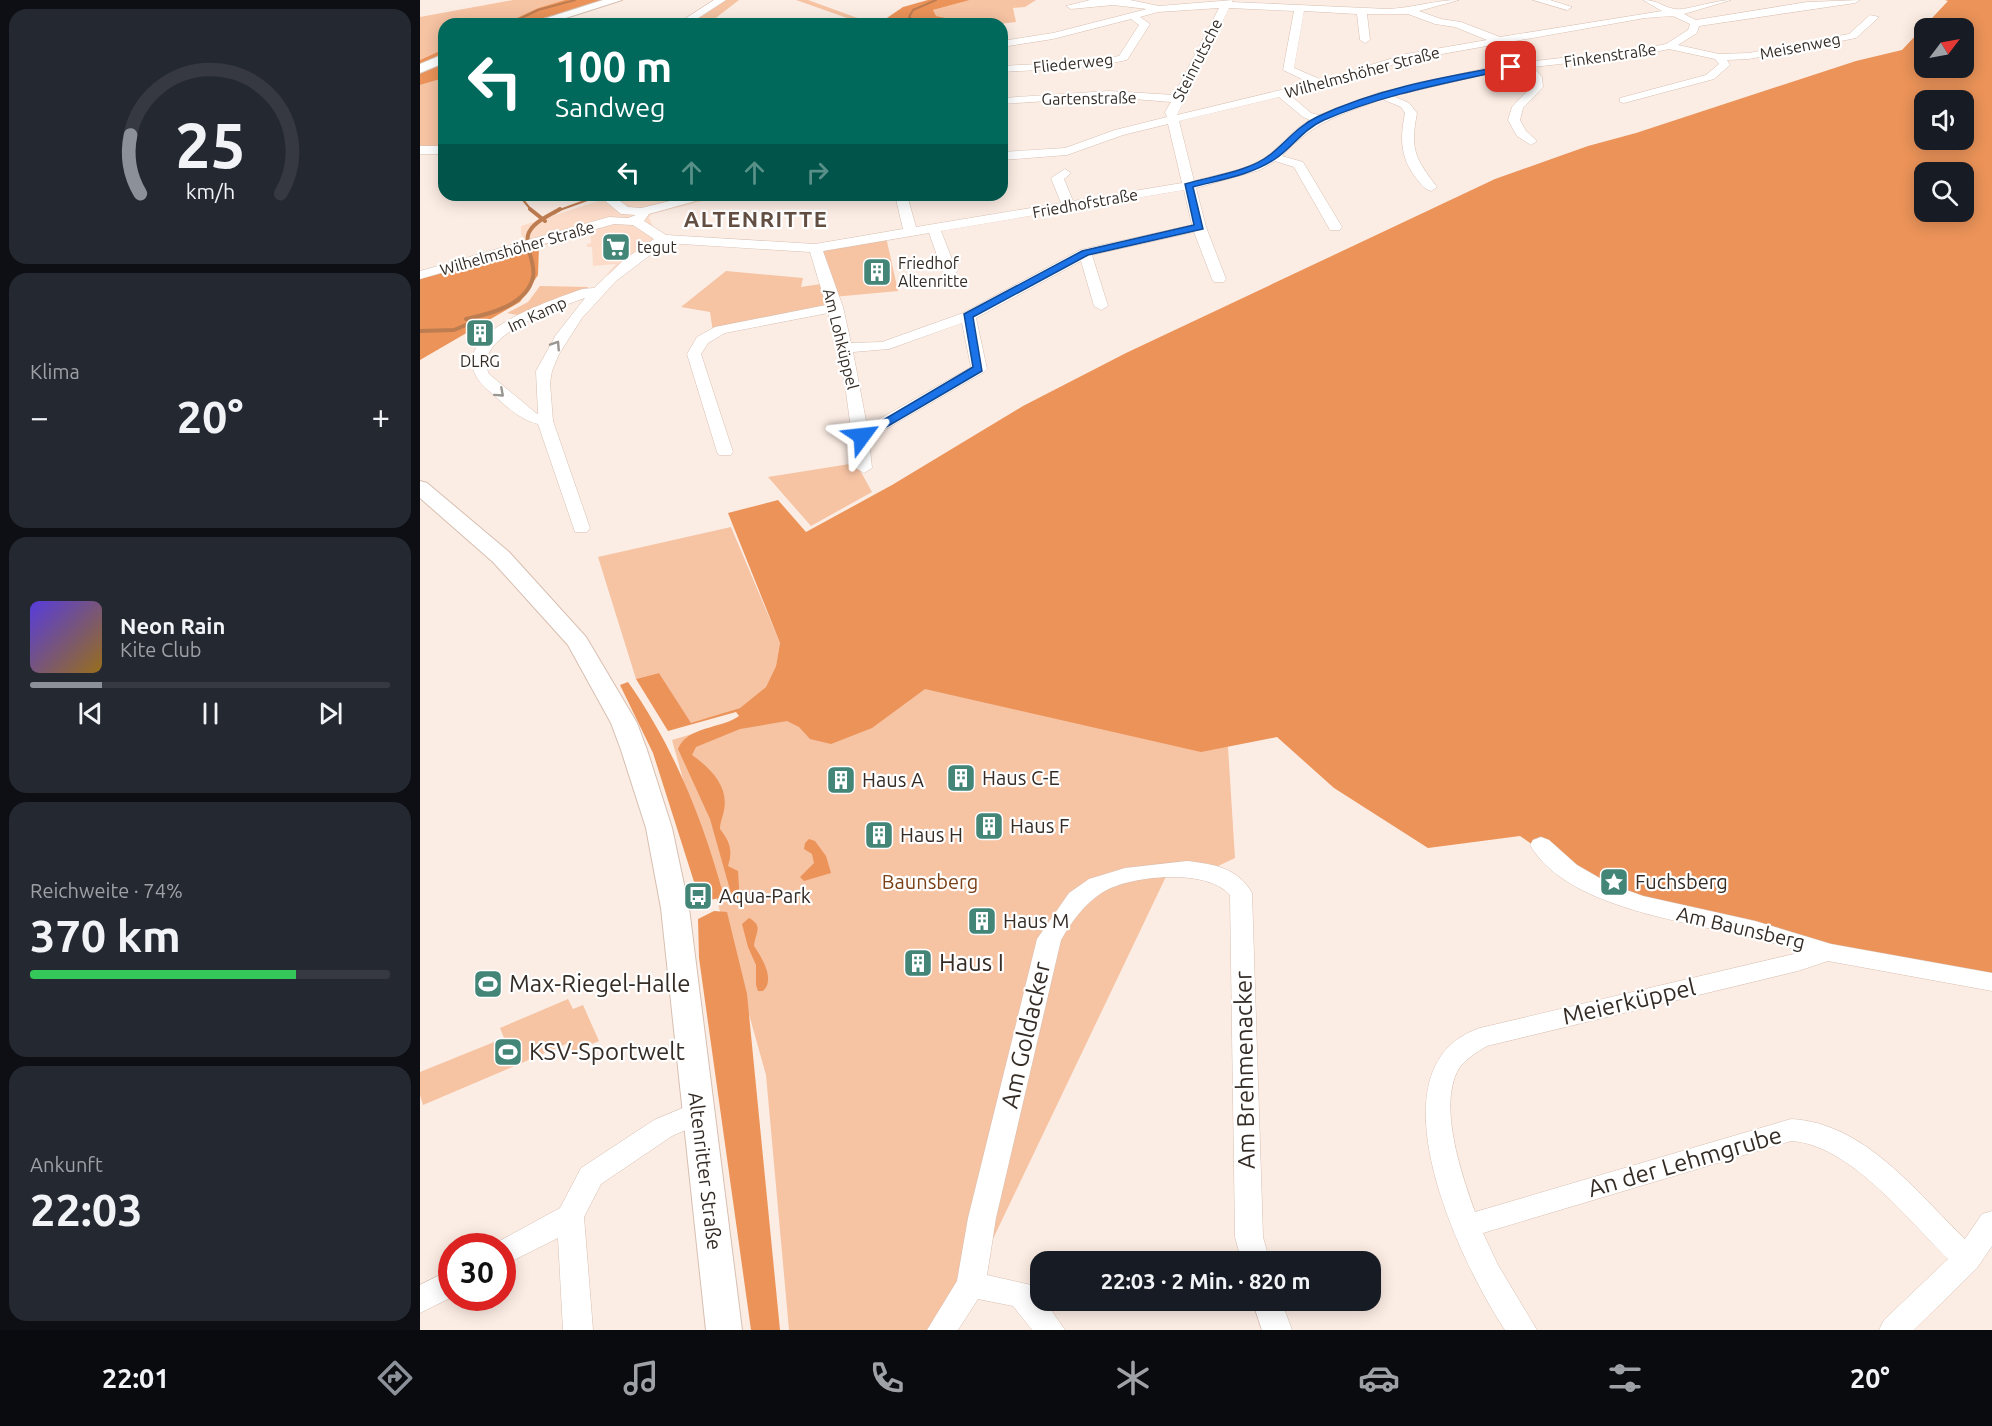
<!DOCTYPE html>
<html lang="de">
<head>
<meta charset="utf-8">
<style>
  body { margin:0; font-family:Ubuntu,sans-serif; background:#242831; color:#f1f3f6; height:100vh; display:flex; flex-direction:column; font-size:22px; white-space:nowrap }
  * { box-sizing:border-box; margin:0 }
  p { font-size:20px; color:#9ea1a6 }
  .icon { flex:none; width:33px; height:33px; fill:none; stroke:currentColor; stroke-width:2; stroke-linecap:round; stroke-linejoin:round }
  .map { position:relative; flex:1; overflow:hidden }
  .details { display:flex; flex-direction:column; gap:9px; padding:9px; background:#0d0f14; width:420px }
  .details>* { flex:none }
  .top-card { position:absolute; left:18px; top:18px; width:570px; height:183px; border-radius:18px; box-shadow:0 3px 15px #0003; background:#00695c; color:#fff; overflow:hidden }
  .needle { width:39px; rotate:58deg }
  .buttons { position:absolute; left:1494px; top:18px; display:grid; gap:12px }
  .buttons a { display:grid; place-items:center; width:60px; height:60px; border-radius:12px; background:#171b24; box-shadow:0 3px 15px #0003; font-size:30px }
  .speed { position:absolute; left:18px; top:1233px; display:flex; gap:12px; font-size:30px; font-weight:700; text-align:center }
  .speed>* { display:grid; place-content:center; width:78px; height:78px; border-radius:50%; background:#171b24; box-shadow:0 3px 15px #0003; line-height:1 }
  .speed .limit { border:9px solid #d22; background:#fff; color:#111 }
  .pin { position:absolute; display:grid; place-items:center; width:51px; height:51px; color:#fff; margin:-26px; border-radius:12px; box-shadow:0 3px 9px #0006 }
  .me { position:absolute; width:66px; margin:-33px; rotate:60deg; stroke-linejoin:round; filter:drop-shadow(0 0 4px #0008) }
  .turn { display:flex; align-items:center; gap:21px; height:126px; padding:0 18px; font-size:27px }
  .turn .icon { width:78px; height:78px; stroke-width:2.5 }
  .turn b { display:block; font-size:42px; line-height:51px }
  .lanes { display:flex; align-items:center; height:57px; padding:0 18px; background:#0003; justify-content:center; gap:30px; direction:ltr }
  .lanes .off { opacity:.35 }
  .big { font-size:45px; font-weight:700; line-height:1.1 }
  .details .widget { flex:1; display:flex; flex-direction:column; justify-content:center; gap:9px; min-width:0; padding:0 21px; border-radius:18px; background:#242831 }
  .details .dial { align-items:center; gap:0 }
  .dial svg { height:156px; overflow:visible; fill:none; stroke:#363941; stroke-width:7; stroke-linecap:round; text-anchor:middle }
  .dial text { fill:#f1f3f6; stroke:none }
  .song { display:flex; align-items:center; gap:18px }
  .cover { width:72px; height:72px; border-radius:9px; background:linear-gradient(135deg,hsl(250 70% 55%),hsl(40 70% 35%)) }
  .played { height:6px; border-radius:3px; background:linear-gradient(90deg,#8c9099 20%,#363941 20%) }
  .keys { display:flex; justify-content:space-around; direction:ltr }
  .heat { display:flex; justify-content:space-between; align-items:center; font-size:33px; direction:ltr }
  .charge { height:9px; border-radius:4px; background:linear-gradient(90deg,#34c759 74%,#363941 0) }
  .trip { position:absolute; left:610px; top:1251px; width:351px; height:60px; border-radius:18px; background:#171b24; box-shadow:0 3px 15px #0003; font-weight:700; line-height:60px; text-align:center }
  .dock { display:flex; height:96px; justify-content:space-around; align-items:center; background:#090b0e; color:#9ea1a6 }
  .dock .icon { width:42px; height:42px }
  .dock .selected { color:#8c9099 }
  .dock b { font-size:27px; color:#f1f3f6 }
  main { display:flex; flex:1; min-height:0 }
  .map>svg:first-child { display:block }
  .built { fill:#fcdcc9 }
  .green { fill:#f6c3a3 }
  .forest { fill:#eb9359; fill-rule:evenodd }
  .lines { fill:none; stroke-linecap:round; stroke-linejoin:round }
  .stream-far1 { stroke:#be7c51; stroke-width:2 }
  .stream { stroke:#be7c51; stroke-width:4 }
  .minor-casing { stroke:#d7bfb1; stroke-width:1 }
  .major-casing { stroke:#d7bfb1; stroke-width:2 }
  .minor { fill:#fff; fill-rule:evenodd }
  .major { fill:#fff; fill-rule:evenodd }
  .oneway { stroke:#9a9692 }
  .route { fill:#1a73e8; stroke:#114b97; stroke-width:1.5 }
  .labels { text-anchor:middle; stroke-width:4.5; stroke-linejoin:round; paint-order:stroke }
  .far-street-label { font-size:16px; fill:#352c26; stroke:#fff }
  .far-poi-label { font-size:16px; fill:#352c26; stroke:#fff; text-anchor:start }
  .poi-label { font-size:20px; fill:#352c26; stroke:#fff; text-anchor:start }
  .park-label { font-size:20px; fill:#7b4117; stroke:#fff }
  .street-label { font-size:20px; fill:#352c26; stroke:#fff }
  .far-district-label { font-size:22px; font-weight:bold; letter-spacing:1.5px; fill:#634e42; stroke:#fff }
  .near-poi-label { font-size:24px; fill:#352c26; stroke:#fff; text-anchor:start }
  .near-street-label { font-size:24px; fill:#352c26; stroke:#fff }
</style>
</head>
<body>
<main>
<section class="details">
<div class="widget dial"><svg viewBox="0 0 100 80">
<path d="M14 69A42 42 0 1 1 86 69"/>
<path d="M14 69A42 42 0 0 1 9 39" stroke="#8c9099"/>
<text x="50" y="56" font-size="32" font-weight="700">25</text>
<text x="50" y="72" font-size="11">km/h</text>
</svg></div>
<div class="widget"><p>Klima</p>
<div class="heat"><a>−</a><b class="big">20°</b><a>+</a></div>
</div>
<div class="widget">
<div class="song"><i class="cover"></i><div><b>Neon Rain</b><p>Kite Club</p></div></div>
<div class="played"></div>
<div class="keys"><svg class="icon" aria-label="previous" viewBox="0 0 24 24"><path d="M18 5L8 12l10 7zM5 5v14"/></svg><svg class="icon" aria-label="pause" viewBox="0 0 24 24"><path d="M8 5v14M16 5v14"/></svg><svg class="icon" aria-label="next" viewBox="0 0 24 24"><path d="M6 5l10 7-10 7zM19 5v14"/></svg></div>
</div>
<div class="widget"><p>Reichweite · 74%</p><b class="big">370 km</b><div class="charge"></div></div>
<div class="widget"><p>Ankunft</p><b class="big">22:03</b></div>
</section>
<div class="map">
<svg width="1572" height="1330" viewBox="0 0 1572 1330">
  <rect width="100%" height="100%" fill="#fcede4"/>
  <path class="built" d="M197,195H307L232,214L229,217L238,240L185,276L196,264L173,266L172,247H167V244L171,243L170,232L122,246L105,244L101,234V226Z"/>
  <path class="green" d="M93,0H145L118,8L84,24H24V49L0,60V17Z
    M306,0H319L288,24H270Z
    M376,0H388L454,24L479,20L478,24H444Z
    M550,0H616L605,7L593,8L596,22C569,26 541,24 515,16L513,10Z
    M24,78V147L0,148V85Z
    M466,237L478,291L413,297L416,307L293,332L290,312L261,307L306,271L383,278L381,287L407,283L395,248Z
    M120,286L169,287L103,316L87,313L108,302Z
    M436,463L452,492L391,526L348,477Z
    M311,527L360,643L356,666L346,687L320,708L271,724L239,673L216,679L178,557Z
    M541,654L808,747L815,858L798,866L752,864L551,1285L510,1330H369L346,1075L252,740Z
    M148,999L153,1009L163,1005L179,1041L150,1053L146,1044L3,1105L0,1095V1072L84,1038L80,1028Z"/>
  <path class="forest" d="M145,0H186L103,24H84L118,8Z
    M508,0H550L513,10L516,16L554,24H487L479,20H464L483,7Z
    M1525,0H1572V982L1356,942L1154,873L1100,836L1008,848L914,788L857,737L781,752L505,689L452,728L411,744L390,739L379,727L367,721L320,729L276,747L272,755C290,768 309,786 304,810C303,817 300,822 300,829C310,842 313,850 308,866L318,871L320,902L314,904L290,819L258,749C267,726 301,729 319,716L316,712L248,731L216,679L239,673L271,723L320,708L346,687L356,666L360,643L308,513L358,500L386,532L472,485L603,406L706,353L1075,179L1168,146L1216,133L1436,61L1482,50L1528,1ZM1504,28H1544V68H1504ZM1504,100H1544V140H1504ZM1504,172H1544V212H1504Z
    M24,49V78L0,85V60Z
    M123,240L119,246L118,275L100,302L0,360V275Z
    M208,682C254,747 283,820 304,897L285,901L281,887L276,888L233,753L200,685Z
    M389,839L395,841L406,856L411,873L384,881L380,877L394,863L392,854L384,849L385,843Z
    M294,911L307,912L327,994L360,1330H331L279,958L278,919Z
    M329,918C344,926 335,933 334,946C341,956 356,980 343,991H338L336,985V965L328,947L322,924Z"/>
  <g class="lines">
    <path class="stream-far1" d="M89,24L118,10L155,0
      M500,24L489,17L493,10L516,0
      M99,195L112,211
      M137,211L181,195"/>
    <path class="stream" d="M110,209L125,221
      M0,331L34,330L53,322L46,319C70,314 107,305 113,277C116,264 105,248 108,235C112,222 129,216 140,209"/>
    <g class="minor-casing">
      <path id="minor" d="M294,0H306L269,24H257Z
        M710,0L739,6L813,0L812,2L968,9C992,8 1015,0 1039,0L999,11L1021,19L1041,22L1080,37L1242,11L1223,0C1238,0 1242,7 1255,9C1265,11 1295,0 1311,0L1264,14L1276,20L1387,2L1440,0L1435,3L1279,26L1277,33L1258,45L1299,54L1329,53L1429,34L1450,15L1459,17L1436,38L1329,59L1307,60L1310,65L1294,79L1204,103L1200,102V98L1286,75L1299,64L1295,59L1249,49L1221,55L1113,67L1122,77L1123,87L1103,108L1100,120L1106,131L1117,141L1111,145L1097,136L1088,120L1092,107L1112,86V78L1102,69L1079,71L973,96L989,103L997,113C990,150 995,158 1017,187L1011,191C1004,189 1001,184 996,178C980,157 980,138 985,113L981,107L962,99C920,115 893,122 862,156L883,162L922,227L920,230H910L874,167L855,161L840,170L776,188L786,227L806,279L804,282H794L792,279L774,232L672,255L688,306L681,310L674,306L661,261L556,318L567,369L564,372L449,439L452,468L444,473L436,468L425,384L408,313L305,333L288,343L281,354L313,452L311,455H299L297,452L267,354L277,337L295,327L406,305L390,252L246,243L196,281L162,318L139,354L132,371L130,383L133,421L170,528L167,532H155L118,424C98,419 84,404 69,391C9,339 125,303 162,289L174,288L205,259L234,239L213,225L194,224L0,279V271L189,217L208,218L216,215L201,214L178,195H192L208,207L221,208L275,195H297L229,214L224,221L246,235L395,244L483,229L475,195H487L496,227L641,203L631,178L645,169L651,173L644,179L653,201L762,183L748,124L703,135L647,155L582,160V152L645,148L695,130L747,117L745,112L751,102L689,97L582,104V98L689,91L754,95L799,8L738,12L720,17L730,24L707,60L672,67L582,72V66L672,61L699,56L719,25L711,19L633,39L582,47V41L633,33L727,9L693,5L651,9L646,6L670,0ZM809,8L874,11L863,70L890,83L757,115ZM884,11L937,14L940,40L945,43L950,40L947,14H988L1015,24L1035,27L1067,40L986,54L902,80L874,68ZM1253,16L1270,24L1268,30L1246,44L1221,49L1079,65L958,93L899,115L891,113L870,95L988,60L1225,18ZM859,97L883,117L890,120C874,129 864,142 850,154C831,170 798,174 774,181L759,121ZM764,190L772,225L660,250L543,313L462,342L431,343L423,307L403,251L509,233L523,272L530,276L537,272L521,231ZM165,298L136,335L116,371L118,414L116,413L69,374C50,336 140,307 165,298ZM542,323L551,367L447,426L433,352L469,349Z
        M1113,0H1130L1152,7L1147,10Z
        M0,146H24V154H0Z
        M1121,837L1129,840L1157,865L1190,884L1223,896L1335,921L1411,944L1572,973V991L1408,961L1378,971L1067,1046C1057,1052 1044,1060 1038,1070C1018,1107 1042,1175 1055,1212L1371,1119C1445,1123 1495,1191 1545,1239L1562,1214L1572,1211V1246L1557,1268L1494,1330H1459L1464,1320L1528,1259C1487,1219 1429,1144 1371,1141L1063,1233L1078,1265L1117,1330H1085C1042,1266 945,1066 1060,1028L1382,952C1307,923 1154,920 1110,845L1113,840Z
        M767,861C794,864 818,868 832,893L843,1237L850,1262H822L815,1237L810,895C787,868 711,875 683,892C664,904 652,921 641,940L576,1218L567,1275L611,1285L621,1300H624L645,1330H612L593,1306L558,1299L538,1330H507L537,1281L548,1218L617,939L649,893L669,879L705,868Z
        M277,1102L286,1105L290,1113L286,1121L252,1136L181,1184L164,1217L173,1330H143L138,1238L82,1266V1246L72,1245L140,1208L161,1168L234,1120Z
        M32,1269V1297L0,1313V1285Z
        M832,1300H861L872,1330H842Z"/>
    </g>
    <g class="major-casing">
      <path id="major" d="M183,0H202L127,24H108Z
        M24,54V63L0,73V64Z
        M0,481L7,483L89,552L166,637L217,723L227,750L252,828L269,908L322,1330H286L241,908L226,828L201,750L191,723L148,645L73,562L0,498Z"/>
    </g>
    <use href="#minor" class="minor"/>
    <use href="#major" class="major"/>
  </g>
  <defs><path id="oneway-chevron" d="M-2-3.5L2.5 0L-2 3.5" fill="none" stroke-width="1.6" stroke-linecap="round" stroke-linejoin="round" transform="scale(1.5)"/></defs>
  <g class="oneway">
    <use href="#oneway-chevron" transform="translate(136 345) rotate(-57)"/>
    <use href="#oneway-chevron" transform="translate(80 393) rotate(42)"/>
  </g>
  <path class="route" d="M1091,65L1094,68C1028,83 967,93 904,120C882,130 873,147 855,159C832,175 799,180 773,187L783,229L668,255L553,317L562,371L446,439L436,436L553,367L544,314L662,251L774,225L765,184C792,176 829,172 851,154C867,141 878,126 897,117C958,88 1025,77 1091,65Z"/>
  <defs>
    <g id="supermarket-square" transform="scale(1.5)"><rect x="-9" y="-9" width="18" height="18" rx="4" fill="#438577" stroke="#fff"/><path d="M-6-5.5h2.5l.6 2H6L4.5 2H-2.5L-4.4-4H-6ZM-1.5 3.2a1.3 1.3 0 1 0 .1 0ZM3 3.2a1.3 1.3 0 1 0 .1 0Z" fill="#fff"/></g>
    <g id="building-square" transform="scale(1.5)"><rect x="-9" y="-9" width="18" height="18" rx="4" fill="#438577" stroke="#fff"/><path d="M-4-6H4V6H1V3H-1V6H-4ZM-2.5-4.3h1.7v1.8h-1.7ZM.8-4.3h1.7v1.8H.8ZM-2.5-1h1.7V.8h-1.7ZM.8-1h1.7V.8H.8Z" fill="#fff"/></g>
    <g id="sight-square" transform="scale(1.5)"><rect x="-9" y="-9" width="18" height="18" rx="4" fill="#438577" stroke="#fff"/><path d="M0-6L1.8-2.2L6-1.7L2.9 1.2L3.7 5.4L0 3.3L-3.7 5.4L-2.9 1.2L-6-1.7L-1.8-2.2Z" fill="#fff"/></g>
    <g id="bus-square" transform="scale(1.5)"><rect x="-9" y="-9" width="18" height="18" rx="4" fill="#438577" stroke="#fff"/><path d="M-5-6H5V4H4V6H2V4H-2V6H-4V4H-5ZM-3.5-4V0h7V-4ZM-3.5 1.2v1.5H-2V1.2ZM2 1.2v1.5H3.5V1.2Z" fill="#fff"/></g>
    <g id="stadium-square" transform="scale(1.5)"><rect x="-9" y="-9" width="18" height="18" rx="4" fill="#438577" stroke="#fff"/><path d="M0-5a6.5 5 0 1 0 0 10a6.5 5 0 1 0 0-10ZM-3.5-1.8h7v3.6h-7Z" fill="#fff"/></g>
  </defs>
  <g fill-rule="evenodd">
    <use href="#supermarket-square" x="196" y="247"/>
    <use href="#building-square" x="457" y="272"/>
    <use href="#building-square" x="60" y="333"/>
    <use href="#building-square" x="541" y="778"/>
    <use href="#building-square" x="421" y="780"/>
    <use href="#building-square" x="569" y="826"/>
    <use href="#building-square" x="459" y="835"/>
    <use href="#sight-square" x="1194" y="882"/>
    <use href="#bus-square" x="278" y="896"/>
    <use href="#building-square" x="562" y="921"/>
    <use href="#building-square" x="498" y="963"/>
    <use href="#stadium-square" x="68" y="984"/>
    <use href="#stadium-square" x="88" y="1052"/>
  </g>
  <g class="labels">
    <g class="far-street-label">
      <text transform="translate(1380 46) rotate(-11)" y="6">Meisenweg</text>
      <text transform="translate(1190 55) rotate(-8)" y="6">Finkenstraße</text>
      <text transform="translate(777 60) rotate(-63)" y="6">Steinrutsche</text>
      <text transform="translate(653 63) rotate(-6)" y="6">Fliederweg</text>
      <text transform="translate(942 72) rotate(-15)" y="6">Wilhelmshöher Straße</text>
      <text transform="translate(669 98) rotate(-1)" y="6">Gartenstraße</text>
      <text transform="translate(665 203) rotate(-10)" y="6">Friedhofstraße</text>
      <text transform="translate(97 248) rotate(-16)" y="6">Wilhelmshöher Straße</text>
      <text transform="translate(117 314) rotate(-25)" y="6">Im Kamp</text>
      <text transform="translate(421 339) rotate(76)" y="6">Am Lohküppel</text>
    </g>
    <g class="far-poi-label">
      <text x="217" y="253">tegut</text>
      <text x="478" y="269">Friedhof<tspan x="478" dy="18">Altenritte</tspan></text>
      <text x="60" y="367" text-anchor="middle">DLRG</text>
    </g>
    <g class="poi-label">
      <text x="562" y="785">Haus C-E</text>
      <text x="442" y="787">Haus A</text>
      <text x="590" y="833">Haus F</text>
      <text x="480" y="842">Haus H</text>
      <text x="1215" y="889">Fuchsberg</text>
      <text x="299" y="903">Aqua-Park</text>
      <text x="583" y="928">Haus M</text>
    </g>
    <g class="park-label">
      <text x="510" y="889">Baunsberg</text>
    </g>
    <g class="street-label">
      <text transform="translate(1321 928) rotate(13)" y="7">Am Baunsberg</text>
      <text transform="translate(285 1171) rotate(83)" y="7">Altenritter Straße</text>
    </g>
    <g class="far-district-label">
      <text x="336" y="227">ALTENRITTE</text>
    </g>
    <g class="near-poi-label">
      <text x="519" y="971">Haus I</text>
      <text x="89" y="992">Max-Riegel-Halle</text>
      <text x="109" y="1060">KSV-Sportwelt</text>
    </g>
    <g class="near-street-label">
      <text transform="translate(1209 1002) rotate(-13)" y="8">Meierküppel</text>
      <text transform="translate(606 1035) rotate(-77)" y="8">Am Goldacker</text>
      <text transform="translate(825 1070) rotate(-91)" y="8">Am Brehmenacker</text>
      <text transform="translate(1265 1162) rotate(-16)" y="8">An der Lehmgrube</text>
    </g>
  </g>
</svg>
<div class="buttons">
<a><svg class="needle" viewBox="-14 -14 28 28"><path d="M0-13l5 13h-10z" fill="#e53935"/><path d="M0 13l5-13h-10z" fill="#9ea1a6"/></svg></a>
<a><svg class="icon" aria-label="sound" viewBox="0 0 24 24"><path d="M4 9h4l5-4v14l-5-4H4zM17 9q2 3 0 6"/></svg></a>
<a><svg class="icon" aria-label="search" viewBox="0 0 24 24"><circle cx="10" cy="10" r="6"/><path d="M15 15l6 6"/></svg></a>
</div>
<div class="speed"><div class="limit">30</div></div>
<div class="pin" style="left:1091px;top:67px;background:#d93025"><svg class="icon" aria-label="arrive" viewBox="0 0 24 24"><path d="M6 21V4h12l-3 4 3 4H6"/></svg></div>
<svg class="me" style="left:442px;top:436px" viewBox="-20 -20 40 40"><path d="M0-17L14 15 0 8-14 15z" fill="#1a73e8" stroke="#fff" stroke-width="4"/></svg>
<div class="trip">22:03 · 2 Min. · 820 m</div>
<div class="top-card">
<div class="turn"><svg class="icon" aria-label="left" viewBox="0 0 24 24"><path d="M17 20v-9H6M10 6l-5 5 5 5"/></svg><div><b>100 m</b>Sandweg</div></div>
<div class="lanes"><svg class="icon" aria-label="left" viewBox="0 0 24 24"><path d="M17 20v-9H6M10 6l-5 5 5 5"/></svg><svg class="icon off" aria-label="ahead" viewBox="0 0 24 24"><path d="M12 20V5M6 11l6-6 6 6"/></svg><svg class="icon off" aria-label="ahead" viewBox="0 0 24 24"><path d="M12 20V5M6 11l6-6 6 6"/></svg><svg class="icon off" aria-label="right" viewBox="0 0 24 24"><path d="M7 20v-9h11M14 6l5 5-5 5"/></svg></div>
</div>
</div>
</main>
<nav class="dock">
<b>22:01</b>
<svg class="icon selected" aria-label="directions" viewBox="0 0 24 24"><path d="M12 3l9 9-9 9-9-9zM9 14v-3h6M13 9l2 2-2 2"/></svg>
<svg class="icon" aria-label="music" viewBox="0 0 24 24"><path d="M9 18V5l10-2v13"/><circle cx="6" cy="18" r="3"/><circle cx="16" cy="16" r="3"/></svg>
<svg class="icon" aria-label="phone" viewBox="0 0 24 24"><path d="M5 4h4l2 5-3 2q2 4 5 5l2-3 5 2v4C11 20 4 13 5 4z"/></svg>
<svg class="icon" aria-label="climate" viewBox="0 0 24 24"><path d="M12 3v18M4 7l16 10M4 17L20 7"/></svg>
<svg class="icon" aria-label="car" viewBox="0 0 24 24"><path d="M5 17H2v-5l4-1 3-4h7l3 4 3 1v5h-3M9 17h6M6 11h13"/><circle cx="7" cy="17" r="2"/><circle cx="17" cy="17" r="2"/></svg>
<svg class="icon" aria-label="filters" viewBox="0 0 24 24"><path d="M4 7h16M4 17h16"/><circle cx="9" cy="7" r="2"/><circle cx="15" cy="17" r="2"/></svg>
<b>20°</b>
</nav>
</body>
</html>
